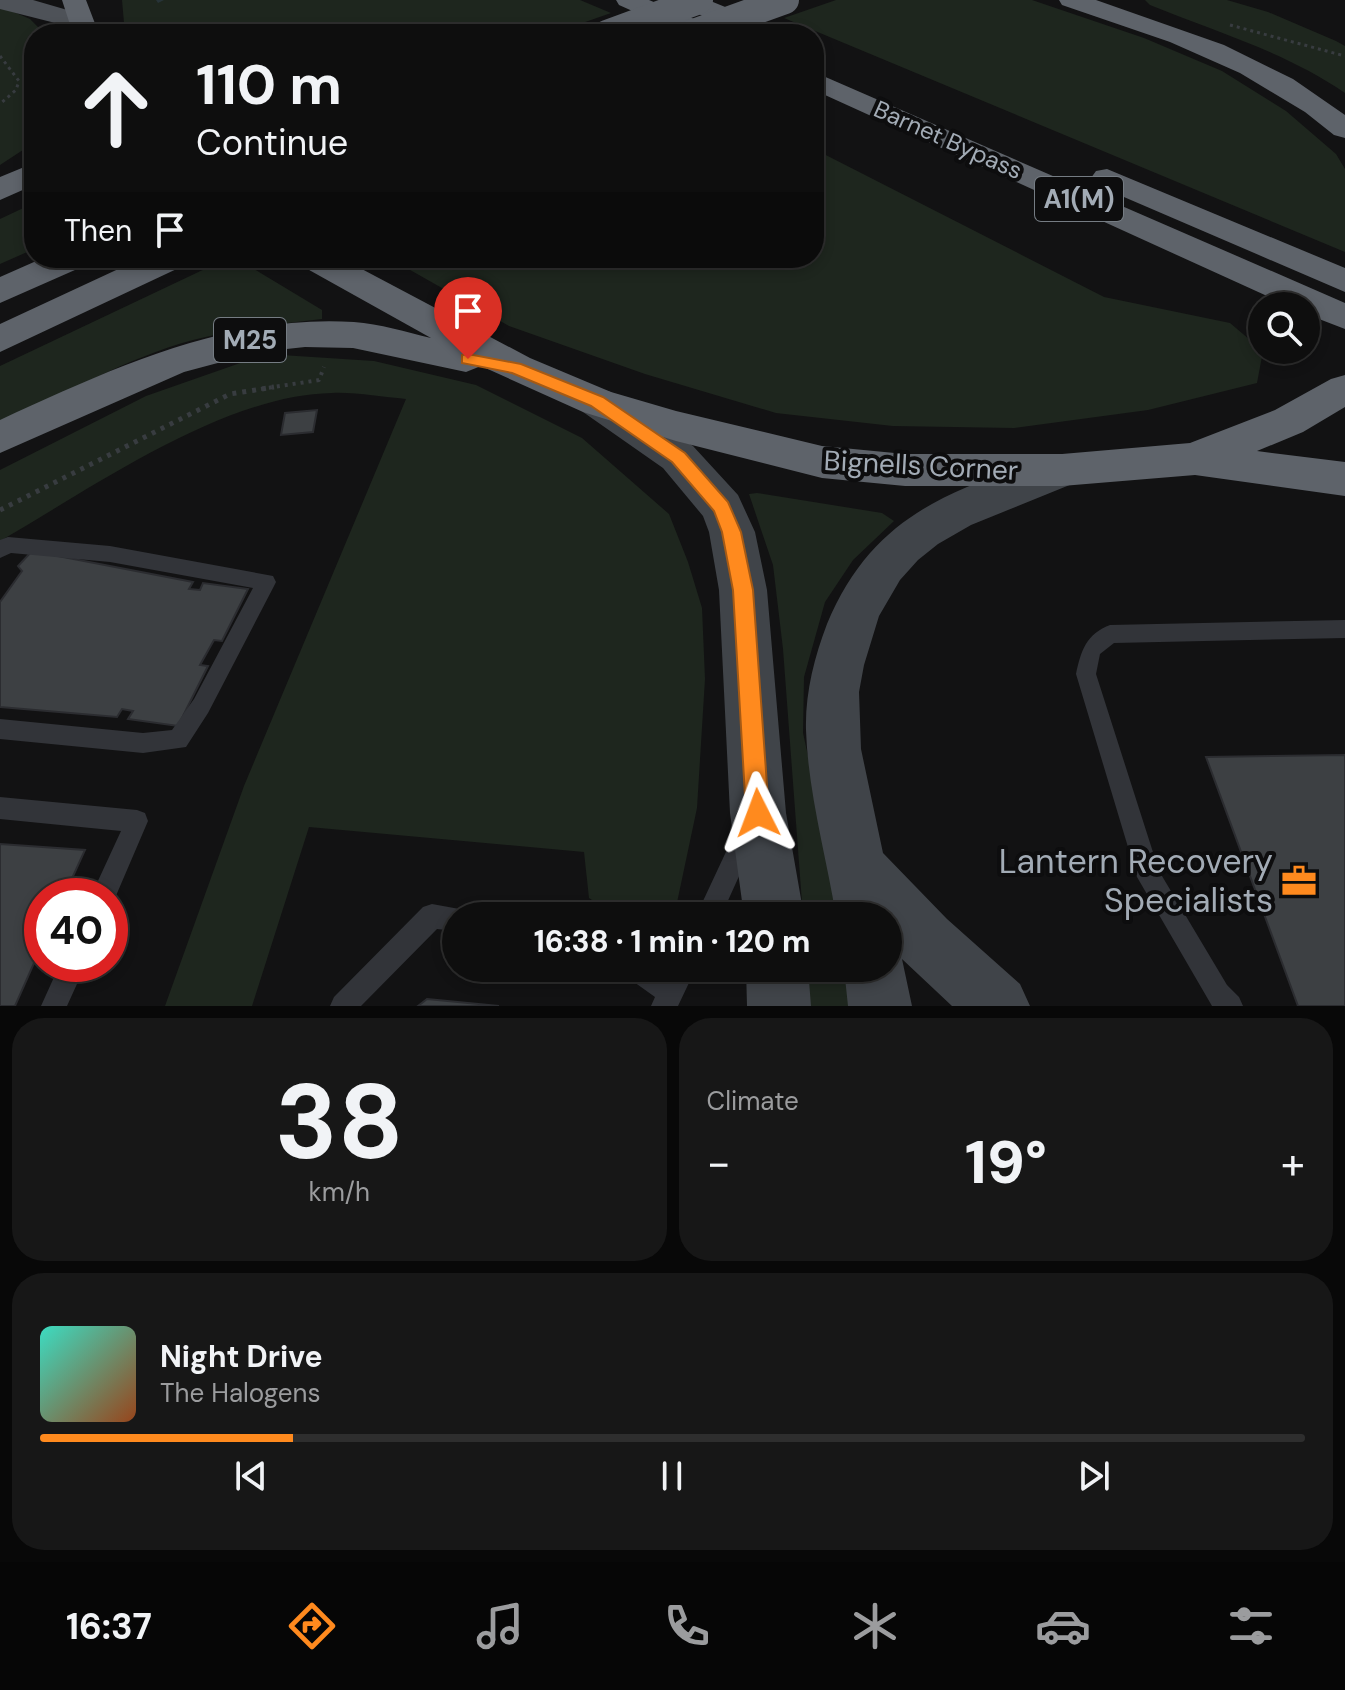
<!DOCTYPE html>
<html lang="en">
<head>
<meta charset="utf-8">
<style>
  body { margin:0; font-family:"DM Sans",sans-serif; background:#171717; color:#f1f3f6; height:100vh; display:flex; flex-direction:column; font-size:30px; white-space:nowrap }
  * { box-sizing:border-box; margin:0 }
  p { font-size:26px; color:#9b9c9e }
  .icon { flex:none; width:44px; height:44px; fill:none; stroke:currentColor; stroke-width:2; stroke-linecap:round; stroke-linejoin:round }
  .map { position:relative; height:1006px; overflow:hidden }
  .drawer { display:flex; flex-direction:column; gap:12px; padding:12px; background:#080808; flex:1 }
  .drawer>* { flex:none }
  .hud { position:absolute; left:24px; top:24px; width:800px; height:244px; border-radius:32px; box-shadow:0 4px 12px #0003,0 0 0 2px #2e2e2e; background:#0e0e0e; color:#f1f3f6; overflow:hidden }
  .buttons { position:absolute; left:1248px; top:292px; display:grid; gap:16px }
  .buttons a { display:grid; place-items:center; width:72px; height:72px; border-radius:50%; background:#0e0e0e; box-shadow:0 4px 12px #0003,0 0 0 2px #2e2e2e; font-size:40px }
  .speed { position:absolute; left:24px; top:878px; display:flex; gap:16px; font-size:40px; font-weight:700; text-align:center }
  .speed>* { display:grid; place-content:center; width:104px; height:104px; border-radius:50%; background:#0e0e0e; box-shadow:0 4px 12px #0003,0 0 0 2px #2e2e2e; line-height:1 }
  .speed .limit { border:12px solid #d22; background:#fff; color:#111 }
  .pin { position:absolute; display:grid; place-items:center; width:68px; height:68px; color:#fff; margin:-82px -34px; border-radius:50% 50% 50% 0; rotate:-45deg; box-shadow:0 0 8px #0007 }
  .pin .icon { rotate:45deg }
  .me { position:absolute; width:88px; margin:-44px; rotate:357deg; stroke-linejoin:round; filter:drop-shadow(0 0 6px #0008) }
  .turn { display:flex; align-items:center; gap:28px; height:168px; padding:0 40px; font-size:36px }
  .turn .icon { width:104px; height:104px; stroke-width:2.5 }
  .turn b { display:block; font-size:56px; line-height:68px }
  .then { display:flex; align-items:center; height:76px; padding:0 40px; background:#0003; gap:16px; font-size:30px }
  .big { font-size:60px; font-weight:800; line-height:1.1 }
  .drawer .tile { flex:1; display:flex; flex-direction:column; justify-content:center; gap:12px; min-width:0; padding:0 28px; border-radius:32px; background:#171717 }
  .drawer .dial { align-items:center; gap:0 }
  .dial b { font-size:104px; line-height:1 }
  .song { display:flex; align-items:center; gap:24px }
  .cover { width:96px; height:96px; border-radius:12px; background:linear-gradient(135deg,hsl(170 70% 55%),hsl(20 70% 35%)) }
  .played { height:8px; border-radius:4px; background:linear-gradient(90deg,#ff8a1e 20%,#2e2e2e 20%) }
  .keys { display:flex; justify-content:space-around; direction:ltr }
  .heat { display:flex; justify-content:space-between; align-items:center; font-size:44px; direction:ltr }
  .drawer .tiles { flex:1; display:grid; gap:12px; grid-template-columns:1fr 1fr }
  .tile:last-child { grid-column:span 2 }
  .trip { position:absolute; left:442px; top:902px; width:460px; height:80px; border-radius:40px; background:#0e0e0e; box-shadow:0 4px 12px #0003,0 0 0 2px #2e2e2e; font-weight:800; line-height:80px; text-align:center }
  .tab-bar { display:flex; height:128px; justify-content:space-around; align-items:center; background:#060606; color:#9b9c9e }
  .tab-bar .icon { width:56px; height:56px }
  .tab-bar .selected { color:#ff8a1e }
  .tab-bar b { font-size:36px; color:#f1f3f6 }
  .map>svg:first-child { display:block }
  .green { fill:#1e261e }
  .lines { fill:none; stroke-linecap:round; stroke-linejoin:round }
  .stream { fill:#273338; fill-rule:evenodd }
  .building { fill:#3d4043; stroke:#2b2c30; stroke-width:2 }
  .path-far2 { stroke:#383c40; stroke-width:3; stroke-dasharray:3 4; stroke-linecap:butt }
  .path-far1 { stroke:#383c40; stroke-width:4; stroke-dasharray:3 5; stroke-linecap:butt }
  .path { stroke:#383c40; stroke-width:5; stroke-dasharray:4 6; stroke-linecap:butt }
  .lane { fill:#323439; fill-rule:evenodd }
  .secondary { fill:#404449; fill-rule:evenodd }
  .primary { fill:#4e5258; fill-rule:evenodd }
  .highway { fill:#5e636a; fill-rule:evenodd }
  .highway-bridge { stroke:#5e636a; stroke-width:28 }
  .route { fill:#ff8a1e; stroke:#a65a14; stroke-width:2 }
  .labels { text-anchor:middle; stroke-width:8; stroke-linejoin:round; paint-order:stroke }
  .far-street-label { font-size:24px; fill:#a2abb5; stroke:#0d0d0e }
  .shield { fill:#0d0d0e; stroke:#757c83; stroke-width:2 }
  .shield-label { font-size:26px; font-weight:bold; fill:#a2abb5 }
  .street-label { font-size:28px; fill:#a2abb5; stroke:#0d0d0e }
  .near-poi-label { font-size:34px; fill:#a2abb5; stroke:#0d0d0e; text-anchor:end }
</style>
</head>
<body>
<div class="map">
<svg width="1345" height="1006" viewBox="0 0 1345 1006">
  <rect width="100%" height="100%" fill="#121213"/>
  <path class="green" d="M122,0H580L611,13L551,34H167L157,24L124,23Z
    M836,0H1032L1144,38L1222,71L1286,111L1336,154L1345,169V252L784,18Z
    M1145,0H1227L1268,12L1336,41L1345,46V93C1286,52 1216,32 1150,5Z
    M0,6L30,19L45,34H34V139L29,146L0,165Z
    M814,149L1104,297L1230,323L1263,351L1257,383L1148,410L1014,428L893,426L776,413L645,374L509,326L389,258H814Z
    M34,203V249L0,264V219Z
    M228,258H236L322,310V319C278,324 236,329 193,340C126,358 63,395 0,424V366Z
    M266,354L374,361L476,385L582,438L669,514L688,562L702,608L705,679L697,808L675,912L663,916H617L589,898L584,852L309,827L252,1006H165L244,786L406,399C382,397 356,392 332,393C223,395 94,487 0,541V470L146,396Z
    M757,493L882,513L894,521L853,560L825,602L804,677L803,733L826,838L839,916H803L783,649L773,565L749,494Z
    M807,968H845L850,1006H809Z"/>
  <g class="lines">
    <path class="stream" d="M156,0H164L158,3Z"/>
  </g>
  <path class="building" d="M317,410L313,432L281,435L285,413Z
    M32,551L193,582L189,589L200,590L203,583L248,589L222,641L214,640L200,665L208,666L178,726L128,719L133,711L122,709L117,717L0,707V602L22,571L18,566Z
    M1345,755V1006H1298L1206,757Z
    M0,844L85,850L64,896H42V945L15,1006H0Z
    M427,999L499,1006H418Z"/>
  <g class="lines">
    <path class="path-far2" d="M1230,25L1345,56
      M0,56L19,81L16,90L0,104"/>
    <path class="path-far1" d="M261,389L319,380L324,367"/>
    <path class="path" d="M0,510L230,394L274,387"/>
    <path class="lane" d="M8,537L110,546L273,576L276,582L273,588L208,713L186,747L143,753L0,739V719L143,733L172,730L194,699L253,588L110,562L11,553L0,558V540Z
      M1345,620V638L1114,643L1100,654L1096,674L1159,871L1227,985L1239,997L1243,1006H1212L1137,877L1076,674C1081,651 1086,634 1110,625Z
      M0,797L137,810L145,813L148,821L112,905L110,896H91L121,831L0,819Z
      M747,820L755,824L759,832L721,916H696L739,824Z
      M432,904L465,910L467,916H456V931L437,929L361,1006H330L334,997L423,907Z
      M60,964H86L67,1006H41Z
      M623,968H658L666,974L670,968H696L678,1006H651L655,997L627,977Z"/>
    <path class="secondary" d="M597,388L611,392L693,446L738,495L755,532L767,590L786,813L804,916H744L730,813L719,590L709,532L703,516L663,468L583,412L577,402L583,392Z
      M1062,454L1077,458L1083,470L1077,482L971,525L938,544L918,560L900,580L879,616L864,665L859,692L861,749L883,853L947,919L1020,984L1030,1006H952L902,959L912,1006H848L844,968H888V916H836C826,855 808,792 806,730C805,694 814,658 827,624C874,512 955,488 1062,454Z
      M746,968H808L811,1006H747Z"/>
    <path class="primary" d="M0,0H33L88,16L92,21L88,26L79,29L0,9Z"/>
    <path class="highway" d="M62,0H86L99,34H73Z
      M616,0H649L706,24L710,30L707,34H684L619,5Z
      M674,0H708L777,28L781,34H746L677,5Z
      M1059,0H1096L1224,45L1293,79L1345,115V138L1334,135L1305,112L1240,73L1170,42L1062,5Z
      M814,72L1345,303V329L1306,314V306H1289L814,90Z
      M34,163V185L0,200V177Z
      M1107,169L1345,268V292L1096,185L1091,178L1096,171Z
      M43,258H89L84,266L0,303V277Z
      M142,258H188L183,266L0,352V324Z
      M297,258H341L530,358L611,392L676,411L822,446L905,454H1062L1190,443L1275,410L1331,379L1345,375V407L1303,432L1257,451L1345,462V496L1195,475L1062,486H905L822,478L676,441L583,412L481,366L466,372L353,348L305,347L259,352L184,372L0,453V420C111,369 228,314 354,322C380,324 406,332 431,338L302,266Z"/>
    <path class="highway-bridge" d="M607,34L699,0
      M691,34L785,0"/>
  </g>
  <path class="route" d="M468,354L521,364L603,397L685,453L728,502L741,532L753,590L769,813L766,821L758,825L750,821L746,813L733,590L722,532L714,511L672,462L591,406L512,373L462,363V355Z"/>
  <defs>
    <g id="office-bare" transform="scale(2.76)"><path d="M-6-3h4V-5.5h4V-3h4V5H-6ZM-1-4.5V-3h2v-1.5ZM-6 0V1H6V0Z" fill="#ff8a1e" stroke="#0d0d0e" stroke-width="2.5" paint-order="stroke"/></g>
  </defs>
  <g fill-rule="evenodd">
    <use href="#office-bare" x="1299" y="881"/>
  </g>
  <g class="labels">
    <g class="far-street-label">
      <text transform="translate(948 140) rotate(24)" y="8">Barnet Bypass</text>
    </g>
    <g class="shield">
      <rect x="1035" y="177" width="88" height="44" rx="6"/>
      <rect x="214" y="318" width="72" height="44" rx="6"/>
    </g>
    <g class="shield-label">
      <text x="1079" y="208">A1(M)</text>
      <text x="250" y="349">M25</text>
    </g>
    <g class="street-label">
      <text transform="translate(921 465) rotate(3)" y="10">Bignells Corner</text>
    </g>
    <g class="near-poi-label">
      <text x="1273" y="873">Lantern Recovery<tspan x="1273" dy="39">Specialists</tspan></text>
    </g>
  </g>
</svg>
<div class="buttons">
<a><svg class="icon" aria-label="search" viewBox="0 0 24 24"><circle cx="10" cy="10" r="6"/><path d="M15 15l6 6"/></svg></a>
</div>
<div class="speed"><div class="limit">40</div></div>
<div class="pin" style="left:468px;top:359px;background:#d93025"><svg class="icon" aria-label="arrive" viewBox="0 0 24 24"><path d="M6 21V4h12l-3 4 3 4H6"/></svg></div>
<svg class="me" style="left:758px;top:813px" viewBox="-20 -20 40 40"><path d="M0-17L14 15 0 8-14 15z" fill="#ff8a1e" stroke="#fff" stroke-width="4"/></svg>
<div class="trip">16:38 · 1 min · 120 m</div>
<div class="hud">
<div class="turn"><svg class="icon" aria-label="ahead" viewBox="0 0 24 24"><path d="M12 20V5M6 11l6-6 6 6"/></svg><div><b>110 m</b>Continue</div></div>
<div class="then">Then<svg class="icon" aria-label="arrive" viewBox="0 0 24 24"><path d="M6 21V4h12l-3 4 3 4H6"/></svg></div>
</div>
</div>
<section class="drawer">
<div class="tiles">
<div class="tile dial"><b>38</b><p>km/h</p></div>
<div class="tile"><p>Climate</p>
<div class="heat"><a>−</a><b class="big">19°</b><a>+</a></div>
</div>
<div class="tile">
<div class="song"><i class="cover"></i><div><b>Night Drive</b><p>The Halogens</p></div></div>
<div class="played"></div>
<div class="keys"><svg class="icon" aria-label="previous" viewBox="0 0 24 24"><path d="M18 5L8 12l10 7zM5 5v14"/></svg><svg class="icon" aria-label="pause" viewBox="0 0 24 24"><path d="M8 5v14M16 5v14"/></svg><svg class="icon" aria-label="next" viewBox="0 0 24 24"><path d="M6 5l10 7-10 7zM19 5v14"/></svg></div>
</div>
</div>
</section>
<nav class="tab-bar">
<b>16:37</b>
<svg class="icon selected" aria-label="directions" viewBox="0 0 24 24"><path d="M12 3l9 9-9 9-9-9zM9 14v-3h6M13 9l2 2-2 2"/></svg>
<svg class="icon" aria-label="music" viewBox="0 0 24 24"><path d="M9 18V5l10-2v13"/><circle cx="6" cy="18" r="3"/><circle cx="16" cy="16" r="3"/></svg>
<svg class="icon" aria-label="phone" viewBox="0 0 24 24"><path d="M5 4h4l2 5-3 2q2 4 5 5l2-3 5 2v4C11 20 4 13 5 4z"/></svg>
<svg class="icon" aria-label="climate" viewBox="0 0 24 24"><path d="M12 3v18M4 7l16 10M4 17L20 7"/></svg>
<svg class="icon" aria-label="car" viewBox="0 0 24 24"><path d="M5 17H2v-5l4-1 3-4h7l3 4 3 1v5h-3M9 17h6M6 11h13"/><circle cx="7" cy="17" r="2"/><circle cx="17" cy="17" r="2"/></svg>
<svg class="icon" aria-label="filters" viewBox="0 0 24 24"><path d="M4 7h16M4 17h16"/><circle cx="9" cy="7" r="2"/><circle cx="15" cy="17" r="2"/></svg>
</nav>
</body>
</html>
